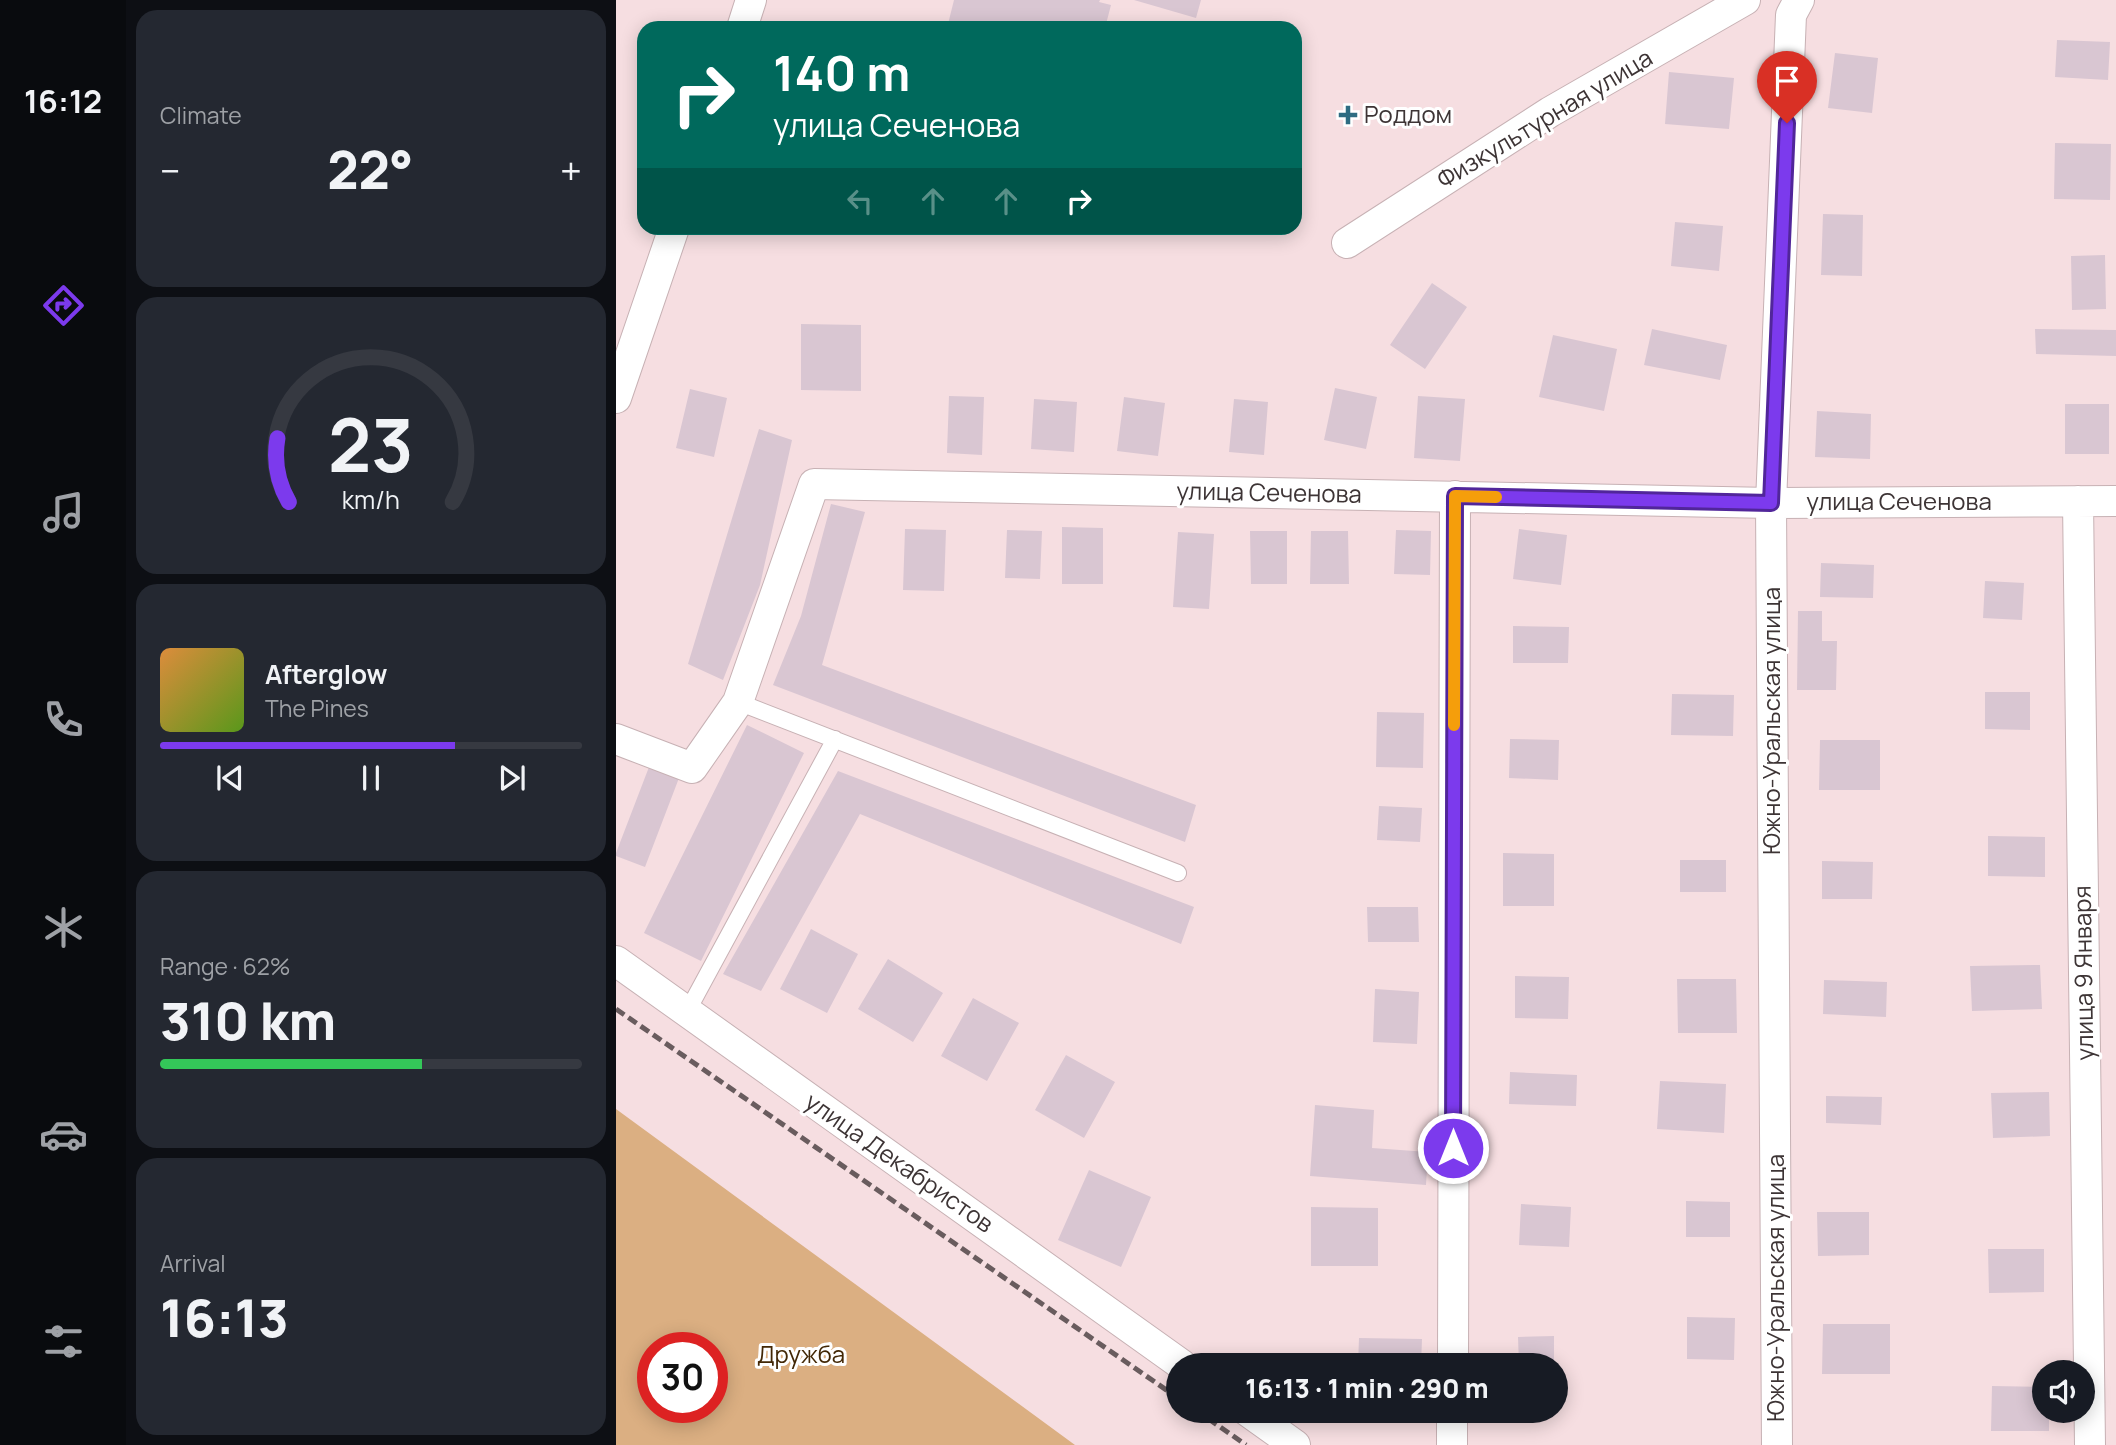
<!DOCTYPE html>
<html lang="en">
<head>
<meta charset="utf-8">
<style>
  body { margin:0; font-family:Manrope,sans-serif; background:#242831; color:#f1f3f6; height:100vh; display:flex; flex-direction:column; font-size:26px; white-space:nowrap }
  * { box-sizing:border-box; margin:0 }
  p { font-size:23px; color:#9ea1a6 }
  .icon { flex:none; width:38px; height:38px; fill:none; stroke:currentColor; stroke-width:2; stroke-linecap:round; stroke-linejoin:round }
  .map { position:relative; flex:1; overflow:hidden }
  .sheet { display:flex; flex-direction:column; gap:10px; padding:10px; background:#0d0f14; width:490px }
  .sheet>* { flex:none }
  .guide { position:absolute; left:21px; top:21px; width:665px; height:214px; border-radius:21px; box-shadow:0 4px 18px #0003; background:#00695c; color:#fff; overflow:hidden }
  .buttons { position:absolute; left:1416px; top:1360px; display:grid; gap:14px }
  .buttons a { display:grid; place-items:center; width:63px; height:63px; border-radius:50%; background:#171b24; box-shadow:0 4px 18px #0003; font-size:35px }
  .speed { position:absolute; left:21px; top:1332px; display:flex; gap:14px; font-size:35px; font-weight:700; text-align:center }
  .speed>* { display:grid; place-content:center; width:91px; height:91px; border-radius:50%; background:#171b24; box-shadow:0 4px 18px #0003; line-height:1 }
  .speed .limit { border:10px solid #d22; background:#fff; color:#111 }
  .pin { position:absolute; display:grid; place-items:center; width:60px; height:60px; color:#fff; margin:-72px -30px; border-radius:50% 50% 50% 0; rotate:-45deg; box-shadow:0 0 7px #0007 }
  .pin .icon { rotate:45deg }
  .me { position:absolute; width:77px; margin:-38px; rotate:0deg; stroke-linejoin:round; filter:drop-shadow(0 0 5px #0008) }
  .turn { display:flex; align-items:center; gap:24px; height:147px; padding:0 21px; font-size:32px }
  .turn .icon { width:91px; height:91px; stroke-width:2.5 }
  .turn b { display:block; font-size:49px; line-height:60px }
  .lanes { display:flex; align-items:center; height:66px; padding:0 21px; background:#0003; justify-content:center; gap:35px; direction:ltr }
  .lanes .off { opacity:.35 }
  .big { font-size:52px; font-weight:800; line-height:1.1 }
  .sheet .widget { flex:1; display:flex; flex-direction:column; justify-content:center; gap:10px; min-width:0; padding:0 24px; border-radius:21px; background:#242831 }
  .sheet .dial { align-items:center; gap:0 }
  .dial svg { height:182px; overflow:visible; fill:none; stroke:#363941; stroke-width:7; stroke-linecap:round; text-anchor:middle }
  .dial text { fill:#f1f3f6; stroke:none }
  .song { display:flex; align-items:center; gap:21px }
  .cover { width:84px; height:84px; border-radius:10px; background:linear-gradient(135deg,hsl(30 70% 55%),hsl(90 70% 35%)) }
  .played { height:7px; border-radius:4px; background:linear-gradient(90deg,#7c3aed 70%,#363941 70%) }
  .keys { display:flex; justify-content:space-around; direction:ltr }
  .heat { display:flex; justify-content:space-between; align-items:center; font-size:38px; direction:ltr }
  .charge { height:10px; border-radius:5px; background:linear-gradient(90deg,#34c759 62%,#363941 0) }
  .trip { position:absolute; left:550px; top:1353px; width:402px; height:70px; border-radius:35px; background:#171b24; box-shadow:0 4px 18px #0003; font-weight:800; line-height:70px; text-align:center }
  main { display:flex; flex:1; min-height:0 }
  .tabs { display:flex; flex-direction:column; width:126px; justify-content:space-around; align-items:center; background:#090b0e; color:#9ea1a6 }
  .tabs .icon { width:49px; height:49px }
  .tabs .on { color:#7c3aed }
  .tabs b { font-size:32px; color:#f1f3f6 }
  .map>svg:first-child { display:block }
  .green { fill:#dbaf82; fill-rule:evenodd }
  .building { fill:#d9c6d2 }
  .lines { fill:none; stroke-linecap:round; stroke-linejoin:round }
  .lane-casing { stroke:#c7b1b4; stroke-width:18 }
  .street-casing { stroke:#c7b1b4; stroke-width:32 }
  .lane { stroke:#fff; stroke-width:16 }
  .street { stroke:#fff; stroke-width:30 }
  .rail { stroke:#695c5e; stroke-width:5; stroke-dasharray:10 5; stroke-linecap:butt }
  .route-casing { stroke:#51269a; stroke-width:18 }
  .route { stroke:#7c3aed; stroke-width:12 }
  .slow { stroke:#f59e0b; stroke-width:12 }
  .poi-dot { fill:#2e6c82; stroke:#fff; stroke-width:2.5 }
  .labels { text-anchor:middle; stroke-width:6; stroke-linejoin:round; paint-order:stroke }
  .poi-label { font-size:24px; fill:#3d3435; stroke:#fff; text-anchor:start }
  .street-label { font-size:24px; fill:#3d3435; stroke:#fff }
  .park-label { font-size:24px; fill:#422705; stroke:#fff }
</style>
</head>
<body>
<main>
<nav class="tabs">
<b>16:12</b>
<svg class="icon on" aria-label="directions" viewBox="0 0 24 24"><path d="M12 3l9 9-9 9-9-9zM9 14v-3h6M13 9l2 2-2 2"/></svg>
<svg class="icon" aria-label="music" viewBox="0 0 24 24"><path d="M9 18V5l10-2v13"/><circle cx="6" cy="18" r="3"/><circle cx="16" cy="16" r="3"/></svg>
<svg class="icon" aria-label="phone" viewBox="0 0 24 24"><path d="M5 4h4l2 5-3 2q2 4 5 5l2-3 5 2v4C11 20 4 13 5 4z"/></svg>
<svg class="icon" aria-label="climate" viewBox="0 0 24 24"><path d="M12 3v18M4 7l16 10M4 17L20 7"/></svg>
<svg class="icon" aria-label="car" viewBox="0 0 24 24"><path d="M5 17H2v-5l4-1 3-4h7l3 4 3 1v5h-3M9 17h6M6 11h13"/><circle cx="7" cy="17" r="2"/><circle cx="17" cy="17" r="2"/></svg>
<svg class="icon" aria-label="filters" viewBox="0 0 24 24"><path d="M4 7h16M4 17h16"/><circle cx="9" cy="7" r="2"/><circle cx="15" cy="17" r="2"/></svg>
</nav>
<section class="sheet">
<div class="widget"><p>Climate</p>
<div class="heat"><a>−</a><b class="big">22°</b><a>+</a></div>
</div>
<div class="widget dial"><svg viewBox="0 0 100 80">
<path d="M14 69A42 42 0 1 1 86 69"/>
<path d="M14 69A42 42 0 0 1 9 41" stroke="#7c3aed"/>
<text x="50" y="56" font-size="32" font-weight="700">23</text>
<text x="50" y="72" font-size="11">km/h</text>
</svg></div>
<div class="widget">
<div class="song"><i class="cover"></i><div><b>Afterglow</b><p>The Pines</p></div></div>
<div class="played"></div>
<div class="keys"><svg class="icon" aria-label="previous" viewBox="0 0 24 24"><path d="M18 5L8 12l10 7zM5 5v14"/></svg><svg class="icon" aria-label="pause" viewBox="0 0 24 24"><path d="M8 5v14M16 5v14"/></svg><svg class="icon" aria-label="next" viewBox="0 0 24 24"><path d="M6 5l10 7-10 7zM19 5v14"/></svg></div>
</div>
<div class="widget"><p>Range · 62%</p><b class="big">310 km</b><div class="charge"></div></div>
<div class="widget"><p>Arrival</p><b class="big">16:13</b></div>
</section>
<div class="map">
<svg width="1500" height="1445" viewBox="0 0 1500 1445">
  <rect width="100%" height="100%" fill="#f6dee1"/>
  <path class="green" d="M0,1109L459,1445H0ZM37,1348H96V1407H37Z"/>
  <path class="building" d="M338,0H484L483,2L495,5L489,28H331Z
    M518,0H585L580,18Z
    M1441,40L1494,42L1492,80L1439,77Z
    M1219,53L1262,58L1256,113L1212,108Z
    M1053,72L1118,78L1113,129L1049,124Z
    M1439,143L1495,144L1494,200L1438,199Z
    M1207,214L1247,215L1246,276L1205,275Z
    M1059,222L1107,226L1103,271L1055,266Z
    M1489,255L1490,309L1456,310L1455,256Z
    M816,283L851,307L809,369L774,345Z
    M185,324L245,325V391L185,390Z
    M1036,329L1111,345L1104,380L1028,365Z
    M1419,329L1500,330V356L1420,354Z
    M937,335L1001,349L988,411L923,397Z
    M719,388L761,397L750,449L708,440Z
    M74,389L111,398L98,457L60,448Z
    M333,396L368,397L366,455L331,453Z
    M802,396L849,399L844,461L798,458Z
    M508,397L549,403L542,456L501,451Z
    M418,399L461,402L458,452L415,449Z
    M618,399L652,402L648,455L613,452Z
    M1449,404H1493V454H1449Z
    M1201,411L1255,414L1254,459L1199,457Z
    M143,429L176,440L144,585L107,680L72,664Z
    M215,504L249,512L206,665L580,805L569,842L157,685L185,616Z
    M446,527L487,528V584H446Z
    M289,529L330,530L328,591L287,590Z
    M903,529L951,535L945,585L897,579Z
    M391,530L426,531L424,579L389,578Z
    M780,530L815,531L814,575L778,574Z
    M634,531H671V584H635Z
    M695,531H732L733,584H694Z
    M562,532L598,534L593,609L557,607Z
    M1205,563L1258,565L1257,598L1204,597Z
    M1369,581L1408,583L1406,620L1367,618Z
    M1182,611H1206V641H1221L1220,690H1181Z
    M897,626L953,627L952,663H897Z
    M1369,692H1414V730L1369,729Z
    M1056,694L1118,695L1117,736L1055,735Z
    M761,712L808,713L807,768L760,767Z
    M131,725L188,753L85,961L28,933Z
    M894,739L943,740L942,780L893,778Z
    M1204,740H1264V790H1203Z
    M33,767L63,778L29,867L0,856V853Z
    M222,771L578,907L565,944L244,814L145,991L107,974Z
    M763,806L806,808L804,842L761,840Z
    M1372,836L1429,837V877L1372,876Z
    M887,853L938,854V906H887Z
    M1064,860H1110V892H1064Z
    M1206,861L1257,862L1256,899H1206Z
    M751,907H802L803,942H752Z
    M195,929L242,954L211,1013L164,989Z
    M272,959L327,993L297,1042L242,1009Z
    M1424,965L1426,1009L1356,1011L1354,966Z
    M899,976L953,977L952,1019L899,1018Z
    M1061,979H1120L1121,1033H1062Z
    M1208,980L1271,982L1270,1017L1207,1014Z
    M759,989L803,992L801,1044L757,1042Z
    M357,998L403,1023L371,1081L325,1056Z
    M450,1055L499,1082L468,1138L419,1110Z
    M894,1072L961,1075L960,1106L893,1104Z
    M1044,1081L1110,1084L1108,1133L1041,1129Z
    M1433,1092L1434,1136L1377,1138L1375,1093Z
    M1210,1096L1266,1097L1265,1125L1210,1123Z
    M699,1105L758,1110L756,1148L812,1152L810,1185L694,1176Z
    M473,1170L535,1197L505,1267L442,1240Z
    M1070,1201L1114,1202V1237H1070Z
    M905,1204L955,1207L953,1247L903,1245Z
    M695,1207L762,1208V1266H695Z
    M1201,1212H1253V1255L1202,1256Z
    M1372,1249H1428V1292L1373,1293Z
    M1071,1317L1119,1318L1118,1360L1071,1359Z
    M1207,1324H1274V1374H1206Z
    M938,1336V1365H903L902,1337Z
    M743,1338L806,1339L805,1365H742Z
    M1376,1386L1428,1387V1410H1433V1431H1375Z"/>
  <g class="lines">
    <g class="lane-casing">
      <path id="lane" d="M122,702L562,873
        M71,1012L219,739"/>
    </g>
    <g class="street-casing">
      <path id="street" d="M126,28L135,0
        M731,243L934,112L1129,0
        M0,398L58,228
        M1462,501L1474,1445
        M0,739L76,768L122,702L198,484L1155,503L1500,501
        M0,961L566,1365
        M837,1365L839,496
        M630,1410L679,1445
        M836,1445V1410
        M1161,1445L1155,503L1175,15L1183,0"/>
    </g>
    <use href="#lane" class="lane"/>
    <use href="#street" class="street"/>
    <path class="rail" d="M0,1009L562,1398
      M580,1410L630,1445"/>
  </g>
  <g class="lines">
    <g class="route-casing">
      <path id="route" d="M837,1148L839,496L1155,503L1171,123"/>
    </g>
    <use href="#route" class="route"/>
    <path class="slow" d="M838,725L839,496L880,497"/>
  </g>
  <path class="poi-dot" d="M728.5 104.5h7v7h7v7h-7v7h-7v-7h-7v-7h7z"/>
  <g class="labels">
    <g class="poi-label">
      <text x="748" y="123">Роддом</text>
    </g>
    <g class="street-label">
      <text transform="translate(929 119) rotate(-31)" y="8">Физкультурная улица</text>
      <text transform="translate(653 493) rotate(1)" y="8">улица Сеченова</text>
      <text x="1283" y="510">улица Сеченова</text>
      <text transform="translate(1156 721) rotate(-90)" y="8">Южно-Уральская улица</text>
      <text transform="translate(1468 973) rotate(-91)" y="8">улица 9 Января</text>
      <text transform="translate(283 1163) rotate(35)" y="8">улица Декабристов</text>
      <text transform="translate(1160 1288) rotate(-90)" y="8">Южно-Уральская улица</text>
    </g>
    <g class="park-label">
      <text x="185" y="1363">Дружба</text>
    </g>
  </g>
</svg>
<div class="buttons">
<a><svg class="icon" aria-label="sound" viewBox="0 0 24 24"><path d="M4 9h4l5-4v14l-5-4H4zM17 9q2 3 0 6"/></svg></a>
</div>
<div class="speed"><div class="limit">30</div></div>
<div class="pin" style="left:1171px;top:123px;background:#d93025"><svg class="icon" aria-label="arrive" viewBox="0 0 24 24"><path d="M6 21V4h12l-3 4 3 4H6"/></svg></div>
<svg class="me" style="left:837px;top:1148px" viewBox="-20 -20 40 40"><circle r="17" fill="#7c3aed" stroke="#fff" stroke-width="3"/><path d="M0-11L8 9 0 5-8 9z" fill="#fff"/></svg>
<div class="trip">16:13 · 1 min · 290 m</div>
<div class="guide">
<div class="turn"><svg class="icon" aria-label="right" viewBox="0 0 24 24"><path d="M7 20v-9h11M14 6l5 5-5 5"/></svg><div><b>140 m</b>улица Сеченова</div></div>
<div class="lanes"><svg class="icon off" aria-label="left" viewBox="0 0 24 24"><path d="M17 20v-9H6M10 6l-5 5 5 5"/></svg><svg class="icon off" aria-label="ahead" viewBox="0 0 24 24"><path d="M12 20V5M6 11l6-6 6 6"/></svg><svg class="icon off" aria-label="ahead" viewBox="0 0 24 24"><path d="M12 20V5M6 11l6-6 6 6"/></svg><svg class="icon" aria-label="right" viewBox="0 0 24 24"><path d="M7 20v-9h11M14 6l5 5-5 5"/></svg></div>
</div>
</div>
</main>
</body>
</html>
